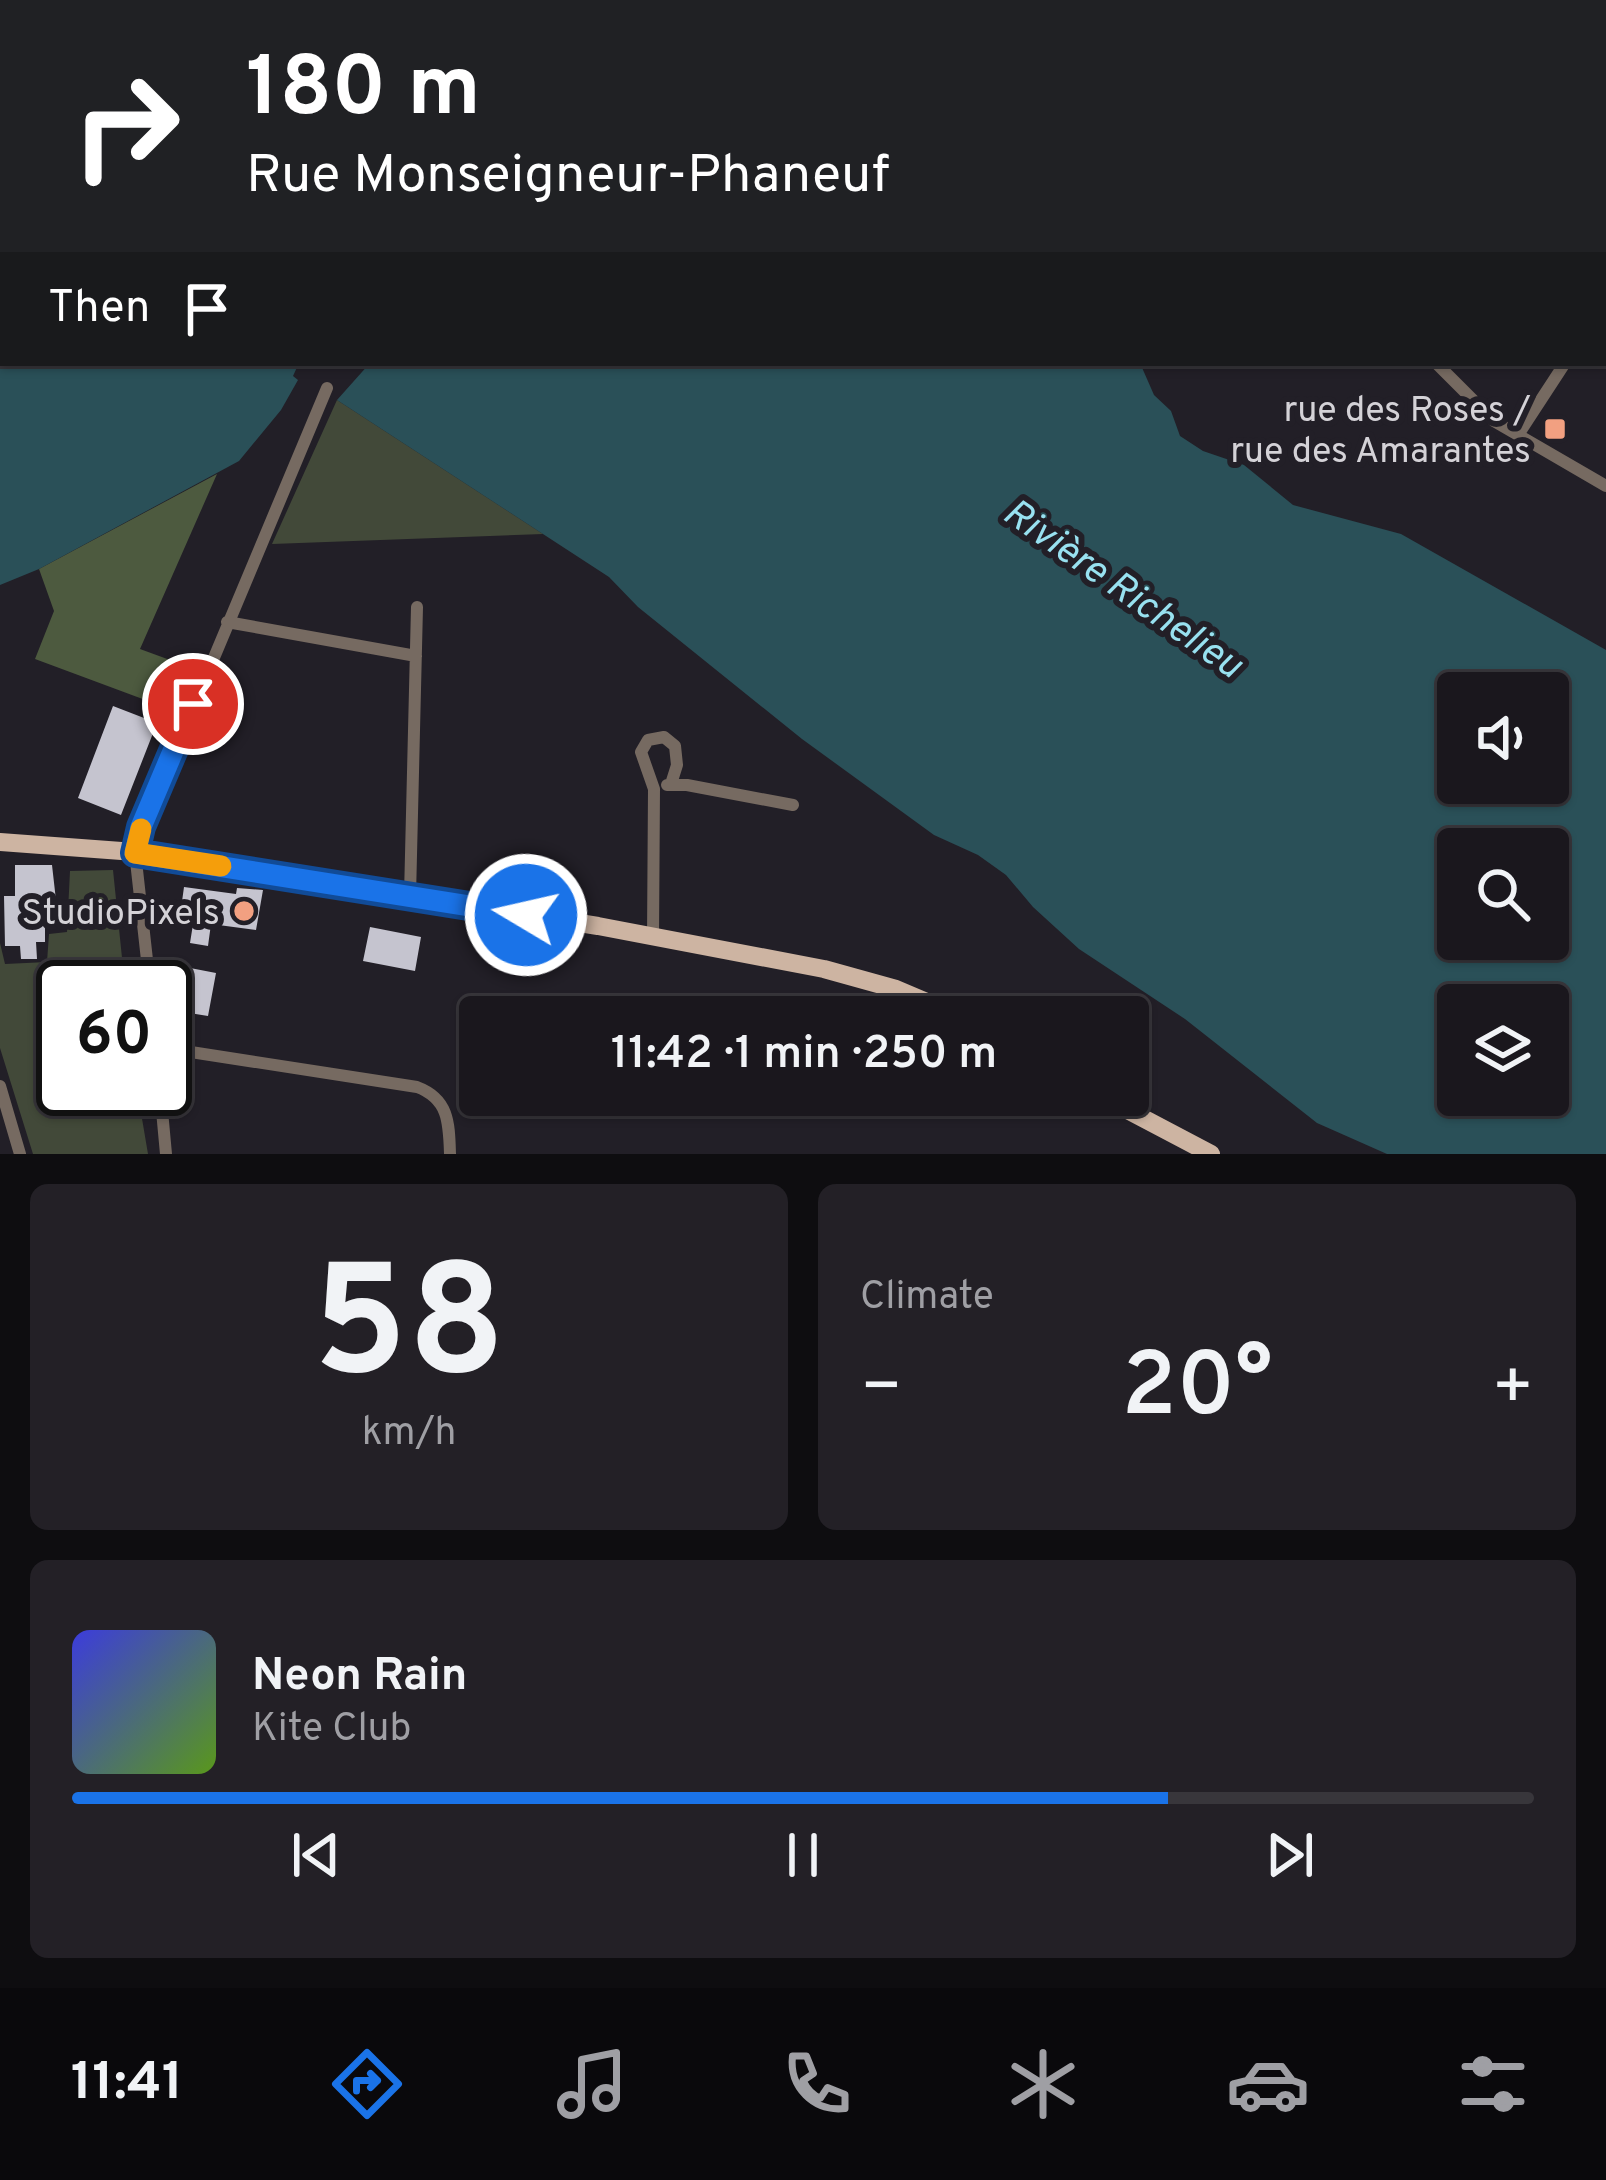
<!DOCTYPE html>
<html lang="en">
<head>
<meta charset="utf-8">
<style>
  body { margin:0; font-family:Overpass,sans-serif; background:#232026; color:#f1f3f6; height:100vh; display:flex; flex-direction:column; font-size:45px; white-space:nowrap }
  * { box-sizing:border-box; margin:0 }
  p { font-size:39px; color:#9f9fa4 }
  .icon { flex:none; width:66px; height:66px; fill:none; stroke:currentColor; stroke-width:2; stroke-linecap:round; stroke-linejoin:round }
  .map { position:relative; height:1154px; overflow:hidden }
  .sheet { display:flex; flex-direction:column; gap:30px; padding:30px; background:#0e0d10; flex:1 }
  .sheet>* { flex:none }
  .guide { position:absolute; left:0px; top:0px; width:1608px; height:366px; box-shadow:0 3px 9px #0004,0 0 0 3px #38363b; background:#202124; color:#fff; overflow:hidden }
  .fabs { position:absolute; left:1437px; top:672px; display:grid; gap:24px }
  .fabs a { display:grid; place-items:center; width:132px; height:132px; border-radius:12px; background:#1a171d; box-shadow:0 3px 9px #0004,0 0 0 3px #38363b; font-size:60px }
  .speed { position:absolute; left:36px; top:960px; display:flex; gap:24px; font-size:60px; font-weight:700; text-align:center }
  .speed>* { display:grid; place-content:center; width:156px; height:156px; border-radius:50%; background:#1a171d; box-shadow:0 3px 9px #0004,0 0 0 3px #38363b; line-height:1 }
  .speed .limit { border:6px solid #111; border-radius:18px; background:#fff; color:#111 }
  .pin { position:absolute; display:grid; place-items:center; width:102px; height:102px; color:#fff; margin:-51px; border:6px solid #fff; border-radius:50%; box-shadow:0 3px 12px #0007 }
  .me { position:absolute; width:132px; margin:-66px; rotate:279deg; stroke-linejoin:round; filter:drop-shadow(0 0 9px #0008) }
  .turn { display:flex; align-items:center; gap:42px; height:252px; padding:0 48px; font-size:54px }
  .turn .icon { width:156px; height:156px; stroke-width:2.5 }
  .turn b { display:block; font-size:84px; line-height:102px }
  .then { display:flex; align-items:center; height:114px; padding:0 48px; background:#0003; gap:24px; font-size:45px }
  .big { font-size:90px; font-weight:600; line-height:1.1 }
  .sheet .card { flex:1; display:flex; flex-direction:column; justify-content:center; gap:18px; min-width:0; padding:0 42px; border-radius:18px; background:#232026 }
  .sheet .dial { align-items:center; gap:0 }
  .dial b { font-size:156px; line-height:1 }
  .song { display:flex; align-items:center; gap:36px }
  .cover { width:144px; height:144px; border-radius:18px; background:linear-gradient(135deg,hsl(240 70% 55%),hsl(90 70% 35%)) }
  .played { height:12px; border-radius:6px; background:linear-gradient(90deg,#1a73e8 75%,#38363b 75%) }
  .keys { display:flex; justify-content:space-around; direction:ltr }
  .heat { display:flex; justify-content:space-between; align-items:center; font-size:66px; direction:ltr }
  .sheet .tiles { flex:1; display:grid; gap:30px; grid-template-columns:1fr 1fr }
  .card:last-child { grid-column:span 2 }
  .trip { position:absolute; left:459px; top:996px; width:690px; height:120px; border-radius:12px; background:#1a171d; box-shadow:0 3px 9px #0004,0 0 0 3px #38363b; font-weight:600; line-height:120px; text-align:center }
  .dock { display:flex; height:192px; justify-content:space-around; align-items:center; background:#0a090c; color:#9f9fa4 }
  .dock .icon { width:84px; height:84px }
  .dock .active { color:#1a73e8 }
  .dock b { font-size:54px; color:#f1f3f6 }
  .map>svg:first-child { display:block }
  .green { fill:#424939 }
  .forest { fill:#4d5a3f }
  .water { fill:#2a5058; fill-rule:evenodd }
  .building { fill:#c5c4cf }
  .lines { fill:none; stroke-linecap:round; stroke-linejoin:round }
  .street { stroke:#766a61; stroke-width:12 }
  .primary { stroke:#cdb4a2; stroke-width:18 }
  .route-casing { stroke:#114b97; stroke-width:30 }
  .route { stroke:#1a73e8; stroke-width:21 }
  .slow { stroke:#f59e0b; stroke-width:21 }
  .poi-dot { fill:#f2a081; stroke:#221f27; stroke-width:4.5 }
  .labels { text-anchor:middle; stroke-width:12; stroke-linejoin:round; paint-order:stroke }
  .poi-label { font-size:36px; fill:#d4d2d7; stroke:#221f27; text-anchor:end }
  .water-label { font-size:39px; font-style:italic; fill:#98e1f0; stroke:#221f27 }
</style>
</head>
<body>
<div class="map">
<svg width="1606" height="1154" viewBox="0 0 1606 1154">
  <rect width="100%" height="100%" fill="#221f27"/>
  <path class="green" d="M337,400L543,534L272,544Z
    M113,870L125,987H63V1089H137L148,1154H33L0,1048V943L5,964L47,962L49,934L67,932L70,871Z"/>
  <path class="forest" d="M217,474L140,649L200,671L183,714L35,659L54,611L39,569Z"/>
  <path class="water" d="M0,0H874L876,3H3V363H299L293,376L298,380L281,410L239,461L39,569L0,585Z
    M370,363H1140L1154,395L1171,411L1180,436L1203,451L1244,465L1293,505L1401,534L1606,650V1154H1387L1317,1123L1185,1019L1079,949L1033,907L1006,875L978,855L934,835L802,739L638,607L609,577L337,400ZM1458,693H1548V783H1458ZM1458,849H1548V939H1458ZM1458,1005H1548V1095H1458Z"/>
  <path class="building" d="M113,706L157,723L121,815L78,798Z
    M15,865H52L58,918H45V942H36L37,959H21L20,946H5L4,896H15Z
    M184,887L236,894L237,888L263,890L256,930L211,924L208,946L190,943L194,918L180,916Z
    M370,927L421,937L415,971L363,961Z
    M185,967L216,973L208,1016L177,1011Z"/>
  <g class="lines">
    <path class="street" d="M1081,0L1084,3
      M1362,0L1365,3
      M1605,249L1606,250
      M1605,302L1606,301
      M1436,363L1494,421L1606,486
      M1518,435L1565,363
      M227,622L416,656
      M667,785H687L793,805
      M410,896L417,607
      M653,937L654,789L641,752L648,740L664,737L675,746L677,765L671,784
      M150,987L135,852L138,839L327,388
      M165,1048L417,1087C449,1099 449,1123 450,1154
      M0,1086L20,1154
      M160,1089L166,1154"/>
    <path class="primary" d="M0,842L135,852L598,926L824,969L896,989L962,1017
      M1099,1095L1211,1154"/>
  </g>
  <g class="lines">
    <g class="route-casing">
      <path id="route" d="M193,704L141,827L135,853L526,915"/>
    </g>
    <use href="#route" class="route"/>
    <path class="slow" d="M141,829L135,853L221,866"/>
  </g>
  <g class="poi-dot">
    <rect x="1543" y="417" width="24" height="24" rx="6"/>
    <circle cx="244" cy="911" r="12"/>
  </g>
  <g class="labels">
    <g class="poi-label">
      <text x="1531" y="421">rue des Roses /<tspan x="1531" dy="41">rue des Amarantes</tspan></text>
      <text x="220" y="924">StudioPixels</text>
    </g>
    <g class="water-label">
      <text transform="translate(1124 587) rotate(35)" y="14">Rivière Richelieu</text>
    </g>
  </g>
</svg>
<div class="fabs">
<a><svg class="icon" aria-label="sound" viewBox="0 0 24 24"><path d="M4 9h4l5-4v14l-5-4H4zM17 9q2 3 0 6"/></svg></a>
<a><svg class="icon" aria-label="search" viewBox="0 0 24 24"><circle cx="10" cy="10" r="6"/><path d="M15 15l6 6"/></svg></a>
<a><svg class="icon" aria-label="layers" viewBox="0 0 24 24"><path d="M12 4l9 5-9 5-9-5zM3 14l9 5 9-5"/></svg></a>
</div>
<div class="speed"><div class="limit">60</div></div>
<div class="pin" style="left:193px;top:704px;background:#d93025"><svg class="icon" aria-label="arrive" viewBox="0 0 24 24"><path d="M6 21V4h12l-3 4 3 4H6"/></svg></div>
<svg class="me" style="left:526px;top:915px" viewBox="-20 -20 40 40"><circle r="17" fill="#1a73e8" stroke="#fff" stroke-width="3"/><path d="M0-11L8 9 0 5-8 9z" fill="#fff"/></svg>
<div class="trip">11:42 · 1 min · 250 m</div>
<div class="guide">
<div class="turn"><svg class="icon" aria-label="right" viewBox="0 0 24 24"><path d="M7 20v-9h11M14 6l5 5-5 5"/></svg><div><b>180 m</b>Rue Monseigneur-Phaneuf</div></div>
<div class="then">Then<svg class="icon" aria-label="arrive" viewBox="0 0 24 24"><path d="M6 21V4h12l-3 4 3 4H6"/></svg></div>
</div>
</div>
<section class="sheet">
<div class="tiles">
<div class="card dial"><b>58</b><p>km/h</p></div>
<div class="card"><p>Climate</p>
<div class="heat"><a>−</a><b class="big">20°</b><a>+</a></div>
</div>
<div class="card">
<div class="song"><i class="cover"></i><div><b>Neon Rain</b><p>Kite Club</p></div></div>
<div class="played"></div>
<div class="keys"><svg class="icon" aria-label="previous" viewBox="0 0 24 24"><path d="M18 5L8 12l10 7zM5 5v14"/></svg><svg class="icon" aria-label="pause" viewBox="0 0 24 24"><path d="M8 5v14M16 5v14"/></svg><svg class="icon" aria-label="next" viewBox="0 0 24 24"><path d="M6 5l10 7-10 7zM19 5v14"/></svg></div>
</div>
</div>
</section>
<nav class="dock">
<b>11:41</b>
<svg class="icon active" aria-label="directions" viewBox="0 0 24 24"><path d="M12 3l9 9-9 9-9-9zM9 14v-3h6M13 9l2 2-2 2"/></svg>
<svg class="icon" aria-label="music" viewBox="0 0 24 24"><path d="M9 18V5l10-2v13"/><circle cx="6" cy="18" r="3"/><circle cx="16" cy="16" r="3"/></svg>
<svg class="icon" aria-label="phone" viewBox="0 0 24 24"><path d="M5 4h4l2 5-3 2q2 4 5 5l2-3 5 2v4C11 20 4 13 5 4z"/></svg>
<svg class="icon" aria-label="climate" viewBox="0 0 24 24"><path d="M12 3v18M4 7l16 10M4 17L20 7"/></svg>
<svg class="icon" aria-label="car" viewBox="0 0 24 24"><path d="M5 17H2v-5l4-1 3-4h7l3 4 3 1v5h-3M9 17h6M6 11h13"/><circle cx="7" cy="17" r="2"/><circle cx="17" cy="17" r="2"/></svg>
<svg class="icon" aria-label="filters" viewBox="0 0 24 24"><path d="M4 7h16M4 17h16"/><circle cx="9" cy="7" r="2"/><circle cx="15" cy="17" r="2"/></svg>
</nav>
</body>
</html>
